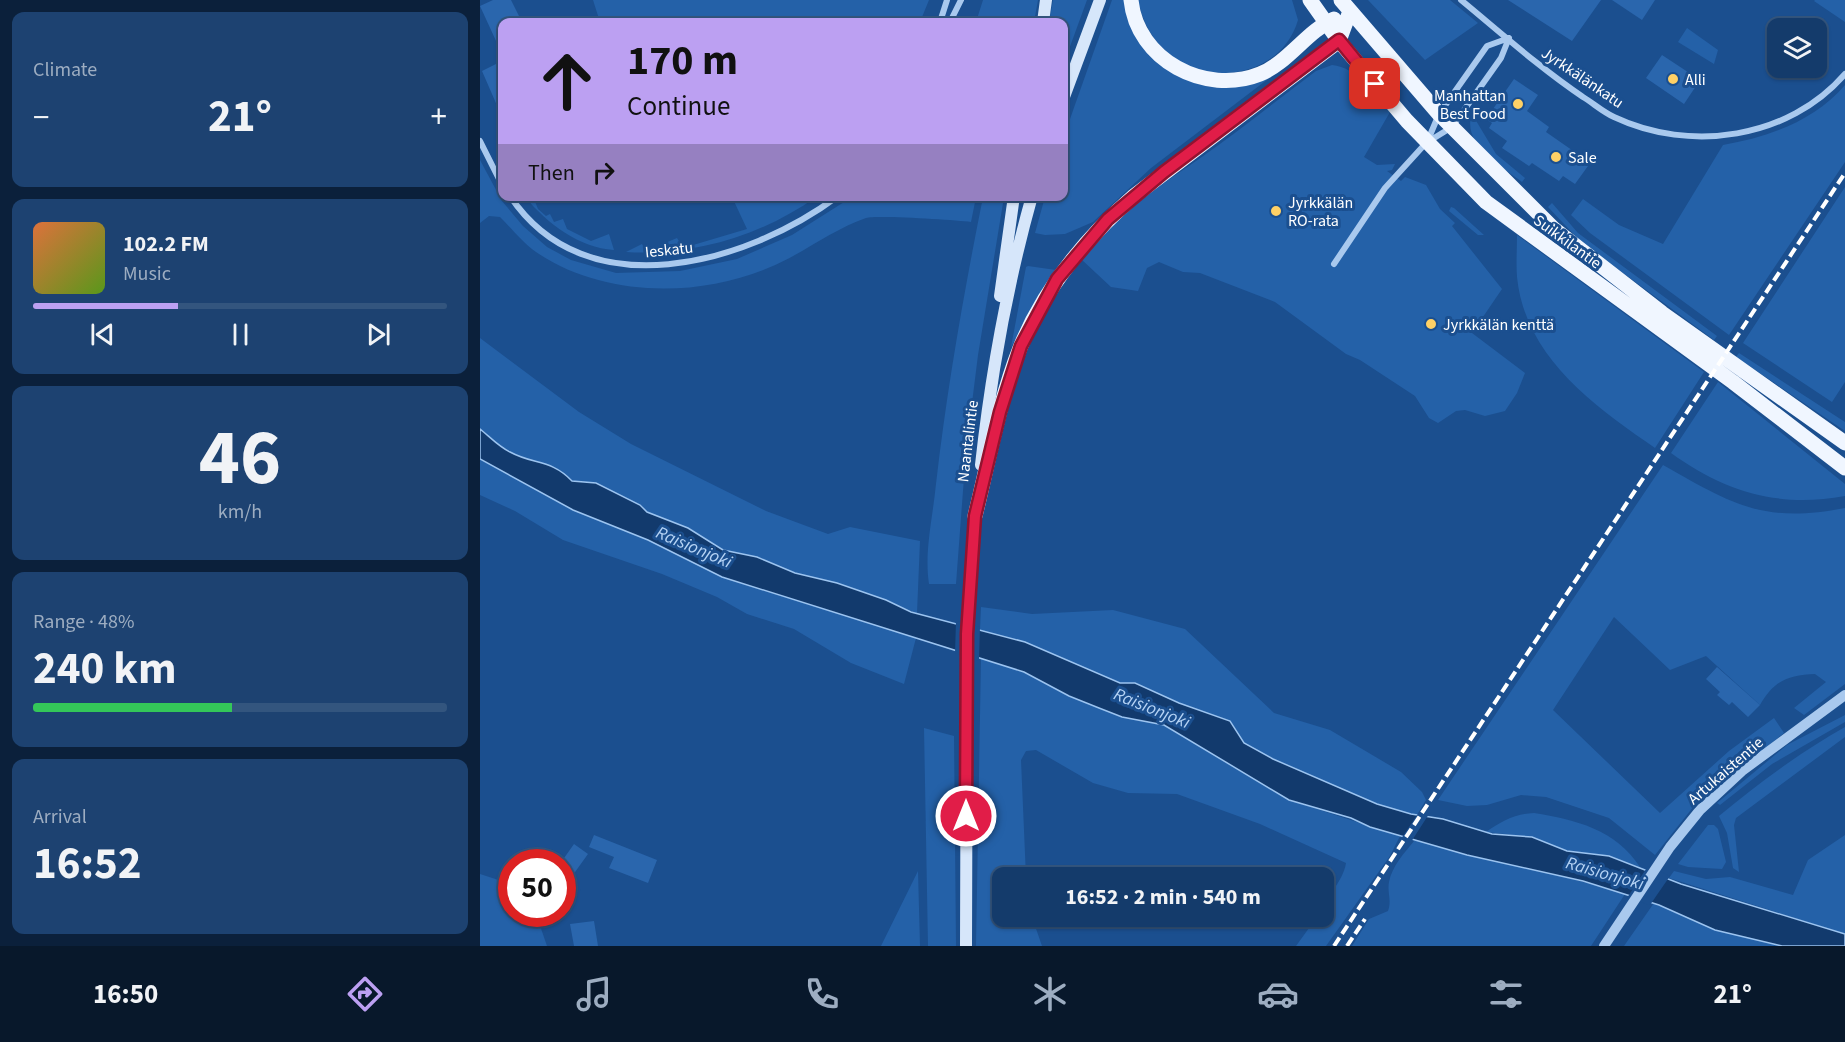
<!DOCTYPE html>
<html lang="en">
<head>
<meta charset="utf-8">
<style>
  body { margin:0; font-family:"Source Sans 3",sans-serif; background:#1d4271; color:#f1f3f6; height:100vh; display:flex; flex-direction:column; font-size:22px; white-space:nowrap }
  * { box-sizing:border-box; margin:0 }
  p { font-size:20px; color:#9dadc1 }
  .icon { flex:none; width:33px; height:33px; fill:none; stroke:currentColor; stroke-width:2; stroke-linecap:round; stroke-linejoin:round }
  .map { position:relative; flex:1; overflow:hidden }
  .panel { display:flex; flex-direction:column; gap:12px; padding:12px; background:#0b203b; width:480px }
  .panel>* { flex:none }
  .guide { position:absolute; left:18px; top:18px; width:570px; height:183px; border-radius:12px; box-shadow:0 2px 4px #0004,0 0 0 2px #33557e; background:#bca0f2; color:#111; overflow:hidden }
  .controls { position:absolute; left:1287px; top:18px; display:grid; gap:12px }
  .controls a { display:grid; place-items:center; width:60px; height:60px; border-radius:12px; background:#143b6b; box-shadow:0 2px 4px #0004,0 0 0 2px #33557e; font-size:30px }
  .speed { position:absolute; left:18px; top:849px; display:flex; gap:12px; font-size:30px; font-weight:700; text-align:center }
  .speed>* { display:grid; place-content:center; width:78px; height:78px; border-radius:50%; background:#143b6b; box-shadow:0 2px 4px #0004,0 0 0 2px #33557e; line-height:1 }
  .speed .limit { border:9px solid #d22; background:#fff; color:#111 }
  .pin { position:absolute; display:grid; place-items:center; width:51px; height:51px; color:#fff; margin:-26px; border-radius:12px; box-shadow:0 3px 9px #0006 }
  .me { position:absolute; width:66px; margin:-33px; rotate:0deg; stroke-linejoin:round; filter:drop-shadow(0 0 4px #0008) }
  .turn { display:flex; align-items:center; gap:21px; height:126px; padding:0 30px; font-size:27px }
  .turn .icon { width:78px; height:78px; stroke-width:2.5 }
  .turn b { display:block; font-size:42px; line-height:51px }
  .then { display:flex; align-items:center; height:57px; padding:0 30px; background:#0003; gap:12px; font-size:22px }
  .big { font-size:45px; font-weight:700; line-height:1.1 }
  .panel .widget { flex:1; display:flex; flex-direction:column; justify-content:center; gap:9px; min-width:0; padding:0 21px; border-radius:12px; background:#1d4271 }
  .panel .dial { align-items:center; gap:0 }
  .dial b { font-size:78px; line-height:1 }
  .song { display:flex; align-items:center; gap:18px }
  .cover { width:72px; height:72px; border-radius:9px; background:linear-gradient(135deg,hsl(20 70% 55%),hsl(90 70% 35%)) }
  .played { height:6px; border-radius:3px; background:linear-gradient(90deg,#bca0f2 35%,#33557e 35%) }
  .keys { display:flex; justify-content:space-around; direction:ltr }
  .heat { display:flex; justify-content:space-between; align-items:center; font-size:33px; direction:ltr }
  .charge { height:9px; border-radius:4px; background:linear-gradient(90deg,#34c759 48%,#33557e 0) }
  .trip { position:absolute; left:512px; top:867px; width:342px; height:60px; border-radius:12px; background:#143b6b; box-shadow:0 2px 4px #0004,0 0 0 2px #33557e; font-weight:700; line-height:60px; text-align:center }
  .tabs { display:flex; height:96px; justify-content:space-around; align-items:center; background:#08182b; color:#9dadc1 }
  .tabs .icon { width:42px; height:42px }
  .tabs .active { color:#bca0f2 }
  .tabs b { font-size:27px; color:#f1f3f6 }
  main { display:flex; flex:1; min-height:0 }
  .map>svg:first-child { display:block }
  .green { fill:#2461a8 }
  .water { fill:#123a6d; stroke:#9cc4f0; stroke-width:1.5 }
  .pier { fill:#1b4f8f }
  .building { fill:#2a66ad }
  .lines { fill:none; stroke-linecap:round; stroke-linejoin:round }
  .minor { stroke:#a9c9ee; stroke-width:6 }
  .tertiary { stroke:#a9c9ee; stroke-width:10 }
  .secondary { stroke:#d6e6fa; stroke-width:12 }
  .primary { stroke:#f0f6ff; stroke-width:15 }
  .rail { stroke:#fff; stroke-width:4; stroke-dasharray:10 4.5; stroke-linecap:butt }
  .route-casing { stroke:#92132f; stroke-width:15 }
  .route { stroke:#e11d48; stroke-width:10 }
  .poi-dot { fill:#ffd166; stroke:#1b4f8f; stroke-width:2 }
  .labels { text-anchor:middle; stroke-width:6; stroke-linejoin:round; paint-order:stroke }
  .street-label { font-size:16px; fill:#fff; stroke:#1b4f8f }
  .poi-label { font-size:16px; fill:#fff; stroke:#1b4f8f; text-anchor:start }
  .water-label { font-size:18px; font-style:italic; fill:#b5d3f5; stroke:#1b4f8f }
</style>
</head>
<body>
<main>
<section class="panel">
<div class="widget"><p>Climate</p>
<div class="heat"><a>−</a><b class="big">21°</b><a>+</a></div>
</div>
<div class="widget">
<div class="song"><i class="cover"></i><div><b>102.2 FM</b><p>Music</p></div></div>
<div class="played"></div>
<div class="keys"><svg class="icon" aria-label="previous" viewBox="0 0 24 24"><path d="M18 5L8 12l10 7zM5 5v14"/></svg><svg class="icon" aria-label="pause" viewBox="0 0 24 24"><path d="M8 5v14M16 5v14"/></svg><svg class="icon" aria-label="next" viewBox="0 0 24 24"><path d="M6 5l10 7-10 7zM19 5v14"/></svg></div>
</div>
<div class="widget dial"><b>46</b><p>km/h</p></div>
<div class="widget"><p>Range · 48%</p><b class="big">240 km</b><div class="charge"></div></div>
<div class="widget"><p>Arrival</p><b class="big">16:52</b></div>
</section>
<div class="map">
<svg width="1365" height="946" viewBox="0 0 1365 946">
  <rect width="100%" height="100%" fill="#1b4f8f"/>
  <path class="green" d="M113,0H449L440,22H120Z
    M503,0H558L554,22H496Z
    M573,0H607L584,63V22H569Z
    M632,0H646C654,18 661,38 671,55C676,64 687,69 696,74C732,95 761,90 796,73L671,168L613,222L585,234L565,235L555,233L565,197L584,196V136Z
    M657,0H812L818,20C802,75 732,88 690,55C672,41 663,21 657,0Z
    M888,0H970L998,23L945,60Z
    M1335,0H1365V22L1334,1Z
    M1207,28L1238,50L1234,64L1198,42Z
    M852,65C877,67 894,95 910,112L884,157L897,165L915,164L912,170L907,171L921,181L925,177L946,185L960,209L975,223L972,226L1022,289L992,333L1045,373L1037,393L1025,411L1005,416L985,410L976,411L958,423L949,418L935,396L880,360L866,354L795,302L720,273L703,272L679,262L667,268L658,291L631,287L601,259C633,216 675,189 719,159C759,131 797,100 836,71Z
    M1365,85V162L1249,335L1110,233L1091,215L1103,199L1139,225L1183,244L1243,145C1289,137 1334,121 1365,85Z
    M992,114L1016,154L1045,178L1042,182C1022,167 981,144 992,114Z
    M0,160L22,201L43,226L67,247L91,260L136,273L200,271L257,259L312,235L372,197H496L491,222C475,220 398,215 386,218C353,229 321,255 288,268C216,298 122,297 56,252C43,243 31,228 20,217L9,216L0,223Z
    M1365,187V382L1352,402L1263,343Z
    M45,197L54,199L58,209L66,216L70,214L74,222L83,219L87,229L111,241L129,234L134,250C99,248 67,223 45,197Z
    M252,197H336C281,236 213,256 146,252L162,244L166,251L197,238L203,248L267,229Z
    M503,197H524L498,355L486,451L476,584H449C444,552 453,516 456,484C467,388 484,292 503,197Z
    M1072,203L1098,233L1237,336L1234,340L1101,242L1068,207Z
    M971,207L974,208L1004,235H998L969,211Z
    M1037,235L1224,372L1175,448C1114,406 1045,357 1037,277C1036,263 1037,249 1037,235Z
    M548,266L576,270L531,347L546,267Z
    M0,338L99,412L151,444L286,511L348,534L370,527L440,541L437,613L357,583L315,573L277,557L243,550L208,528L167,512L160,505L116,483L92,481C71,459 54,465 30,452C19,447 9,436 0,429Z
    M1259,353L1365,422V431L1256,357Z
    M1238,382L1365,484V496C1298,508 1245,492 1191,453Z
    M0,459L93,510L168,540L242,577L436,638L424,684L371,663L314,629L267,614L237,597L182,574L83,540L35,511L0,495Z
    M1183,465C1252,504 1283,524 1365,508V684L1324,715L1314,708L1346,682L1335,674C1309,675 1294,680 1280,705L1226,656L1190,670L1134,617L1073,710L1180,813L1249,751L1294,718L1304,733L1214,806L1175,855L1129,818L1066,797L1041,795L1007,805L987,806L958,800Z
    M501,607L552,614L633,610L705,629L794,713L850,730L921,772L942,792L946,800L937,815L931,814L897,804L793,759L764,743L749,721L699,703L660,685L640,683L500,630Z
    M501,659L544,672L589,696L619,708L642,717L684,725L809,800L920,836L910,856L846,946H816L837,917L843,916C843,898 863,883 866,863L780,824L697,794L648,793L613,783L556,750L546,751L541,760L546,877L522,878V916L552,917L562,946H496Z
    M1365,715V722L1292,764L1240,805L1237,803L1307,745Z
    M1365,727V737L1256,818L1254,825L1259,872L1253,868L1247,833L1239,816C1279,783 1319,753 1365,727Z
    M444,728L474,736L476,946H448Z
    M1054,813C1096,820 1135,829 1160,867L1129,856L1087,851L1052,837L1006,832C1022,821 1034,814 1054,813Z
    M1228,825H1234L1238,829L1246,862L1242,869L1208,867L1198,864Z
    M1365,835V934L1189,878L1194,871L1226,879L1250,877L1313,895L1328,860Z
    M935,840C1004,860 1076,872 1145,894L1111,946H872L889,919L908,911C912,900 907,893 909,882C912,866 925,852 935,840Z
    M438,871L440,946H401Z
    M0,874L31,884L32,914H56L67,946H0Z
    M1174,903L1235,930L1302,946H1144Z"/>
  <path class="water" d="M0,429C9,436 19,447 30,452C54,465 71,459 92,481L116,483L160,505L167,512L208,528L243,550L277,557L315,573L357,583L406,600L431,612L545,642L640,683H655L699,703L750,721L764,743L793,759L897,804L931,814L963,819L1012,834L1052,837L1087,851L1129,856L1201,884L1365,934V946H1302L1235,930L1179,905L1103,881L987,855L890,827L871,818L809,800L684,725L642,717L619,708L589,696L544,672L242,577L168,540L93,510L0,459Z"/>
  <path class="pier" d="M476,621L500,627L499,661L475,653Z
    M939,812L949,814L931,842L921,839Z
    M1168,866L1190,876L1170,905L1147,898Z"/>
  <path class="building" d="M13,0H31L42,22H22V54L0,6Z
    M1028,0H1121L1092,41Z
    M1132,0H1175L1162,20Z
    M1182,55L1220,80L1204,104L1166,78Z
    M22,61V117L2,71Z
    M1034,79L1058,95L1047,111L1069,127L1066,132L1099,155L1096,159L1108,166L1095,184L1083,176L1079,181L1052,163L1049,166L1022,148L1027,141L1009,128L1012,123L1006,119Z
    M1237,667L1280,705L1268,717L1252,702L1249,705L1237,695L1240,692L1226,679Z
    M114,835L177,860L168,883L129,868L134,857L109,847Z
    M94,844L108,854L90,879L82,873V861Z
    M114,921L118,946H94L90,924Z"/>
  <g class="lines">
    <path class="minor" d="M981,0C1021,33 1060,68 1103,97C1113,103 1123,112 1134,117C1210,153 1309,139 1365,74
      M460,22L467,0
      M470,22L481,0
      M948,140L959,114L1007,46L1029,38
      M0,141L22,185
      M30,196C106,310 267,264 358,196
      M854,264L905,188L946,143L972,127L1021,58L1029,38"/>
    <path class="tertiary" d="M1124,946L1190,847L1220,810L1262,771L1365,695"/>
    <path class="secondary" d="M563,22L566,0
      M584,97L620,0
      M520,296L534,196
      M501,465C511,374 527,285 552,196
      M486,946L487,634L496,507"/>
    <path class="primary" d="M651,0C657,60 725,96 780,74C809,62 826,32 854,19
      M830,0L859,41L927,121L1006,202L1253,382L1365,468
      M861,0L959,114L1074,229L1182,313L1365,443
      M495,516C509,460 519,401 540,348C564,288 606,238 654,196L859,41L870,11"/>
    <path class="rail" d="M854,946L1365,173
      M867,946L885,919"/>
  </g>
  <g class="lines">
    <g class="route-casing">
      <path id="route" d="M486,816L487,634L495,516L520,412L541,346L577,279L628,219L684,172L859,40L895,84"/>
    </g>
    <use href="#route" class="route"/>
  </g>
  <g class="poi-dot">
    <circle cx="1193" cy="79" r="6"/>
    <circle cx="1038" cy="104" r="6"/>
    <circle cx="1076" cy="157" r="6"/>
    <circle cx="796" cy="211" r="6"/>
    <circle cx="951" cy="324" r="6"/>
  </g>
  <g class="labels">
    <g class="street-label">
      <text transform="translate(1103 77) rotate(34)" y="6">Jyrkkälänkatu</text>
      <text transform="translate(1088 241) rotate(36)" y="6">Suikkilantie</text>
      <text transform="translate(189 249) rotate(-6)" y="6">Ieskatu</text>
      <text transform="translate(487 441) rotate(-83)" y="6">Naantalintie</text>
      <text transform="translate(1245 770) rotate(-41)" y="6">Artukaistentie</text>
    </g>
    <g class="poi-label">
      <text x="1205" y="85">Alli</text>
      <text x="1026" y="101" text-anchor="end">Manhattan<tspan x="1026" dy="18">Best Food</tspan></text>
      <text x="1088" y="163">Sale</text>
      <text x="808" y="208">Jyrkkälän<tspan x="808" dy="18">RO-rata</tspan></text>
      <text x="963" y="330">Jyrkkälän kenttä</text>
    </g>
    <g class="water-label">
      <text transform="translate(214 547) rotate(23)" y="6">Raisionjoki</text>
      <text transform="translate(672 708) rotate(22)" y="6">Raisionjoki</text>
      <text transform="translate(1125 873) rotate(16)" y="6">Raisionjoki</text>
    </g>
  </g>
</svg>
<div class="controls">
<a><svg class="icon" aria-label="layers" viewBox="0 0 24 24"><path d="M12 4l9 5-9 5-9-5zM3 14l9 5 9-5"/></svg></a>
</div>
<div class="speed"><div class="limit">50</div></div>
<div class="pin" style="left:895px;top:84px;background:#d93025"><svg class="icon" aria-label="arrive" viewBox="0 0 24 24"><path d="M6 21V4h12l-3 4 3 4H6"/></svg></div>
<svg class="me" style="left:486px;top:816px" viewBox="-20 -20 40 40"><circle r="17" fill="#e11d48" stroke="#fff" stroke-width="3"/><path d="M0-11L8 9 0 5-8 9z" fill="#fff"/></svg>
<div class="trip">16:52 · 2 min · 540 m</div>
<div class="guide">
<div class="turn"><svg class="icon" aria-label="ahead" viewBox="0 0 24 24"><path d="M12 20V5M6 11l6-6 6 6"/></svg><div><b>170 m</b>Continue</div></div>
<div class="then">Then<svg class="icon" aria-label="right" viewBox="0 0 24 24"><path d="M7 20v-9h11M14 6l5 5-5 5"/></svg></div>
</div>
</div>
</main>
<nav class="tabs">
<b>16:50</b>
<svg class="icon active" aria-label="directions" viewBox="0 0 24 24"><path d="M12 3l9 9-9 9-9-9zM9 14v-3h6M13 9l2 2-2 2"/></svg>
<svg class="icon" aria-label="music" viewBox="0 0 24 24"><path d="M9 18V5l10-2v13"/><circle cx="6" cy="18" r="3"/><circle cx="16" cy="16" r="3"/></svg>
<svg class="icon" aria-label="phone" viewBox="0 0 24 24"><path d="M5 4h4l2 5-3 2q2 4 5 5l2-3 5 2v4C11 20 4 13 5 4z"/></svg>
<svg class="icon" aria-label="climate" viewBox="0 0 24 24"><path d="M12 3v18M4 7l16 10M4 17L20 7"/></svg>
<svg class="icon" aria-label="car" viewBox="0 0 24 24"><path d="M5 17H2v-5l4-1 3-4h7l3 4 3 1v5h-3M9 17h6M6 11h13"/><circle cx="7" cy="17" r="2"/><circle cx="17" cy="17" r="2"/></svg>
<svg class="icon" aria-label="filters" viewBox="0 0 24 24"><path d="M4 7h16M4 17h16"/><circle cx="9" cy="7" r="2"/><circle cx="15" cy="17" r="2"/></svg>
<b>21°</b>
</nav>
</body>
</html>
